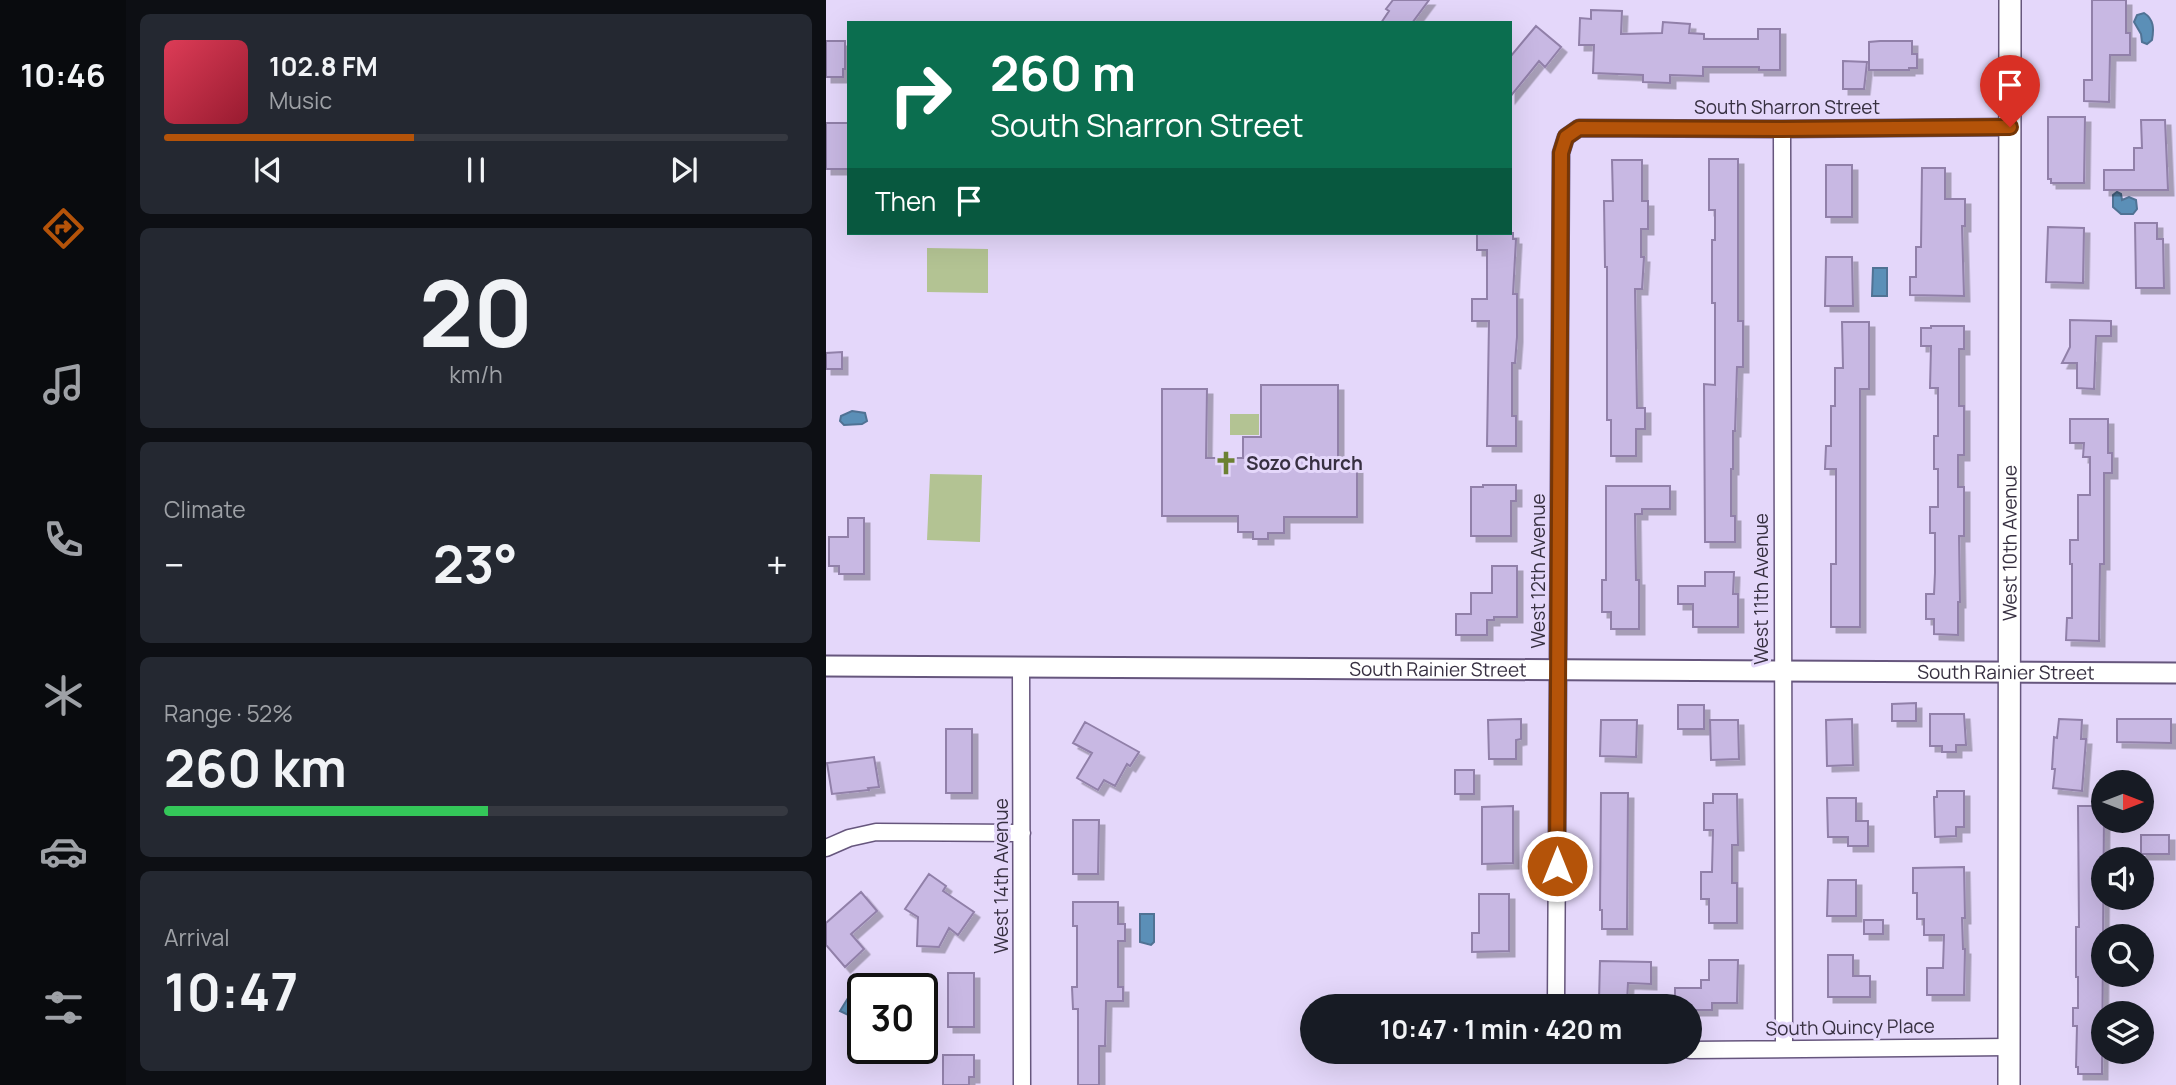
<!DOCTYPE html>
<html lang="en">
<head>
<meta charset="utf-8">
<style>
  body { margin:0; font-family:Manrope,sans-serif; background:#242831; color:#f1f3f6; height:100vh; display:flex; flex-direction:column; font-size:26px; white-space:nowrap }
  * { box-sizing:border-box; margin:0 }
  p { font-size:23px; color:#9ea1a6 }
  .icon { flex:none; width:38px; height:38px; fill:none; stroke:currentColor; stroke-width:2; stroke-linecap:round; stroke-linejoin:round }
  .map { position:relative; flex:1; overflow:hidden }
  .side { display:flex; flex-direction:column; gap:14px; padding:14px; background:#0d0f14; width:700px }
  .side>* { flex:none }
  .banner { position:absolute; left:21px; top:21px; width:665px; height:214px; border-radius:0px; box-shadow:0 7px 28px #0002; background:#0b6e4f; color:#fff; overflow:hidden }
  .needle { width:46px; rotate:90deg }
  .controls { position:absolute; left:1265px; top:770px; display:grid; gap:14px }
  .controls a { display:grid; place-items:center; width:63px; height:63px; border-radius:50%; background:#171b24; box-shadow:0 7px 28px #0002; font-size:35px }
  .speed { position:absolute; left:21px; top:973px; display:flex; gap:14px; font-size:35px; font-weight:700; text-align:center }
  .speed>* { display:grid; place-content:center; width:91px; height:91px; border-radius:50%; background:#171b24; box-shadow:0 7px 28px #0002; line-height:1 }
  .speed .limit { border:4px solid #111; border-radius:10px; background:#fff; color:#111 }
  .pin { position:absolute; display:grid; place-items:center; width:60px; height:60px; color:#fff; margin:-72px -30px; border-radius:50% 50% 50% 0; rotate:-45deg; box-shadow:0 0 7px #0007 }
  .pin .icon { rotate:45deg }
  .me { position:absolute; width:77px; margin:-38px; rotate:0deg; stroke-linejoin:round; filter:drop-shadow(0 0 5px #0008) }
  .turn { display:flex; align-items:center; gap:24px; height:147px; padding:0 28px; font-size:32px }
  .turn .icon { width:91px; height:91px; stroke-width:2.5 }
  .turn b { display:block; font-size:49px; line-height:60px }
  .then { display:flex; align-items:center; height:66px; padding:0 28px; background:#0003; gap:14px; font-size:26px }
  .big { font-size:52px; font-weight:700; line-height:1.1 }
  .side .tile { flex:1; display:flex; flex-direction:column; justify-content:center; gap:10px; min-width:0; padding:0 24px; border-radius:10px; background:#242831 }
  .side .dial { align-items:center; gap:0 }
  .dial b { font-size:91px; line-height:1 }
  .song { display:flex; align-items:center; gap:21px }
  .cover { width:84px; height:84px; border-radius:10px; background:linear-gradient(135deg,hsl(350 70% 55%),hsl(350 70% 35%)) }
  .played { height:7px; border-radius:4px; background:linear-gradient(90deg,#b45309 40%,#363941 40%) }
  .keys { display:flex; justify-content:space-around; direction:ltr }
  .heat { display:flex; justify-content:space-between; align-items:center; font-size:38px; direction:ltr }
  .charge { height:10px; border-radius:5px; background:linear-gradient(90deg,#34c759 52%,#363941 0) }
  .trip { position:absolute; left:474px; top:994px; width:402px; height:70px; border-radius:35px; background:#171b24; box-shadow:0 7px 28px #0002; font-weight:700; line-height:70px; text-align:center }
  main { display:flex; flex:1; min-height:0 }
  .tabs { display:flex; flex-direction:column; width:126px; justify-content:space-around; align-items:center; background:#090b0e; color:#9ea1a6 }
  .tabs .icon { width:49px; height:49px }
  .tabs .on { color:#b45309 }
  .tabs b { font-size:32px; color:#f1f3f6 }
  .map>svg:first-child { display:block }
  .green { fill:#b3c393 }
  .water { fill:#5b8fb7; stroke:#507294; stroke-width:2 }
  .building { fill:#c8b8e3; stroke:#9180a9; stroke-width:2; filter:url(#shadow) }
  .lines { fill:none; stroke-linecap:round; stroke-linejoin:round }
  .minor-casing { stroke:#66567d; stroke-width:19 }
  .tertiary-casing { stroke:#66567d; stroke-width:23 }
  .secondary-casing { stroke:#66567d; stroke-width:24 }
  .minor { stroke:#fff; stroke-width:16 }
  .tertiary { stroke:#fff; stroke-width:19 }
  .secondary { stroke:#fff; stroke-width:21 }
  .route-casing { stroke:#753606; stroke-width:18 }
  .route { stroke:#b45309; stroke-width:12 }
  .labels { text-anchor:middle; stroke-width:6; stroke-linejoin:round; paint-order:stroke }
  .street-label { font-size:19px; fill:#373041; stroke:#e4d7fa }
  .poi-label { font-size:19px; font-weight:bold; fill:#373041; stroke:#e4d7fa; text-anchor:start }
</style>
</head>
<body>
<main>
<nav class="tabs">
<b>10:46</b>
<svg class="icon on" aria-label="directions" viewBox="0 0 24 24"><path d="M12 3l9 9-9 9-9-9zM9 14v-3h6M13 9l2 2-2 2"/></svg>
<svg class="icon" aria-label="music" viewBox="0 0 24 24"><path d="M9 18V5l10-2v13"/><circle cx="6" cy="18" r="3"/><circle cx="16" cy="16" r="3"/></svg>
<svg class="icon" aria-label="phone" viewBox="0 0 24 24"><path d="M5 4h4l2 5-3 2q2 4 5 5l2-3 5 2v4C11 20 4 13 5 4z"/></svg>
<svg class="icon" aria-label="climate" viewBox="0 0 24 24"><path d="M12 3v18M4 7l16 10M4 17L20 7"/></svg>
<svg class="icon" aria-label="car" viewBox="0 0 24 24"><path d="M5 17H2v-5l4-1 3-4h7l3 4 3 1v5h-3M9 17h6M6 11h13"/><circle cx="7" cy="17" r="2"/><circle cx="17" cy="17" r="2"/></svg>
<svg class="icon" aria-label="filters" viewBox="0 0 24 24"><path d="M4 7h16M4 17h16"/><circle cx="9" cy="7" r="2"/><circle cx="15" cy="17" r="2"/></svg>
</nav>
<section class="side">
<div class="tile">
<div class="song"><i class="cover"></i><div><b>102.8 FM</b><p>Music</p></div></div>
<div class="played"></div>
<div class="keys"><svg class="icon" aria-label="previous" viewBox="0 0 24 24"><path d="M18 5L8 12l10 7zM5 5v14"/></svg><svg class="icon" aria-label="pause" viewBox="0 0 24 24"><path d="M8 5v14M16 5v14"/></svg><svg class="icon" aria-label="next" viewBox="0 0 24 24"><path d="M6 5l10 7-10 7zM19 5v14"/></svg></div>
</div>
<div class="tile dial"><b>20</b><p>km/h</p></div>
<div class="tile"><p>Climate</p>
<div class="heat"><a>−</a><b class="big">23°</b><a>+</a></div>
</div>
<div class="tile"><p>Range · 52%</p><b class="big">260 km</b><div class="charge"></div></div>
<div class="tile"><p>Arrival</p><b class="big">10:47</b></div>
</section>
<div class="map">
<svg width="1350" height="1085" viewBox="0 0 1350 1085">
  <defs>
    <filter id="shadow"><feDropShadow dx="5.5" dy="5.5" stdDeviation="0" flood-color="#0004"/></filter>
  </defs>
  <rect width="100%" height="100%" fill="#e4d7fa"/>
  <path class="green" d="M101,248L162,249V293L101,292Z
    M404,414H433V435H404Z
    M104,474L156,475L154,542L101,540Z"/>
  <path class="water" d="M1318,13C1328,19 1328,29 1326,40L1321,44L1316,42L1315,34L1308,22L1311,15Z
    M1291,192L1295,194L1296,200L1303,197L1310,200L1311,209L1307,214H1295L1287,207V195Z
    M1047,268H1061V296H1046Z
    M26,411L39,413L41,421L36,424L18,425L14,421L15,416Z
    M314,914H328V942L325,945L314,942Z
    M22,998L37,1005V1022L14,1011Z"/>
  <path class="building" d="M567,0H603L586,23H555L563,11L560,9Z
    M1266,0H1300V33H1304V55H1284L1283,102L1258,101V80H1266Z
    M765,10L796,11L795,34L836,33L837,22L864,24L863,33L878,34V39H932V29H954V70H933V67H877V76L844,75V83L817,82V75L767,73L768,45H753L754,18L765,19Z
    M710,26L735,47L719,67L713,61L684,97V57Z
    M0,41H19V69H17V77H0Z
    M1054,41H1086V54H1091V68H1083V70H1043V42Z
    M1017,61L1041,62L1038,89H1017Z
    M1222,117H1259L1258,183H1225V179H1222Z
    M1315,120H1339L1342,190H1278V170H1308V148H1316Z
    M0,123H23L22,169H0Z
    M883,159H912V321H917V367H911L909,431H907V469H905V516H909V542H879L878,384L889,385V303H886V240H889V210H883Z
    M786,160H816V201H822V229H815V257H818L816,289H809L811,408H819V429H810V456H785V420H781V267H779L778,201H787Z
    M1000,165H1026V217H1000Z
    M1096,168H1119V199H1139V226H1136L1138,296L1084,295V277H1090V247H1095Z
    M1309,223H1331V239H1337L1338,288H1310Z
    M1222,227L1258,228L1257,283L1220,282Z
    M651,233H687V239H690L687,294H691V337L689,363H686V416H690V446H661L663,321H646V299H661V250H651Z
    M1000,257H1026L1027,306H999Z
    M1244,320L1285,321V336H1270L1268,389L1251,388V363H1236L1244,347Z
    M1016,322H1043V389H1034V627H1005V564H1010V469H999L1000,446H1005V406H1009V368H1017Z
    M1105,326H1138V349H1133V406H1138V455H1132V487H1138V536H1133L1134,602H1132V635L1108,634V619H1100V594H1108L1109,573V533H1104V507H1112V469H1108V436H1112V388H1104L1105,346H1095V328H1105Z
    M16,352V369H0V353Z
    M435,385H512V468H531V517H458V533H442V539H427V532H412V516H336V389H381L380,458H417V437H435Z
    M1244,419H1282V453H1286V473H1278V564H1274L1273,641L1240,640L1241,618H1246V564H1244V540H1252V495H1264V457H1257L1258,443H1244Z
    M657,485H690V501H685V536H645V487H657Z
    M780,486H844V509H816V514H809L810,580H813V629H785V612H776V580H780Z
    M22,518H38V574H13V566H3V537H22Z
    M666,566H691V617H668V620H661V635H630V614H645V593H666Z
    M879,572H908L907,594H912V627H867V604H852V586H879Z
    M1090,703V721H1066V704Z
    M852,705H878V729H852Z
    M1104,714H1138L1140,745H1130V752H1116V746H1104Z
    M695,719V739L690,740V759H663L662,720Z
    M1026,719L1027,765L1001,766L1000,720Z
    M1233,719L1256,720L1255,739H1260L1256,791L1227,788L1229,769H1226L1228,737L1231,738Z
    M1291,719H1345V743L1291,742Z
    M775,720H811L810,757L774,756Z
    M884,720H912L913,759L885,760Z
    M259,722L313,752L304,766L301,764L289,786L278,780L272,790L251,778L266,753L247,743Z
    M120,729H146V793H120Z
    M48,757L53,787L42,788L43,790L6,794L1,763Z
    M629,770H648V794H629Z
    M1111,791H1138V827H1130V836L1109,837L1108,797H1111Z
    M775,793H802L801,929H776V910H774Z
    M887,794H911L912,845H906V883H911V923H883V899H875V872H886L887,830H878V803H887Z
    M1001,798H1030V821H1042V846H1022V837H1002Z
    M687,806V863L656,864V807Z
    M1252,806H1277L1278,814L1276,1074H1252V1067H1250L1251,1026H1247V1008H1252V977H1250V927H1253Z
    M247,820H273L272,874H247Z
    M1315,835H1343V854H1315Z
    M1138,867L1139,918H1136L1137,949H1139L1138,995H1101V968H1117L1118,935H1098V919H1091V893H1087V868Z
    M103,874L120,886L117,891L148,912L132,935L123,928L113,947L91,946L92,917L79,909Z
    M1002,880H1030V916H1001Z
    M35,892L51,911L25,934L38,949L19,967L0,945V923Z
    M653,894H683V951L646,952V933H653Z
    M247,902H292V924H299V941H292V987H297V1001H280L279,1046H273V1085H252V1009H247L246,987H251V926H247Z
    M1038,920H1057V934H1038Z
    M1002,955H1027V976H1044V997H1002Z
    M883,960H912L911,1003H886V1010H864V1006H849V988H875V980H883Z
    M774,961L825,962V984L802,983L801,1002L773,1001Z
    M122,973H148V1027H122Z
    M117,1055H148V1077H143V1085H117Z"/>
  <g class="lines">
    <g class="minor-casing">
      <path id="minor" d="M956,129L958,1049
        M195,667L196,1085
        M0,848L23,838L50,832L196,833
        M730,1006L735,153L740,137L753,128L956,129L1184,127
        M864,1050L1183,1047
        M750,1052H791"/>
    </g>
    <g class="tertiary-casing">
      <g id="tertiary">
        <path id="s1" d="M0,666L1350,673"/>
      </g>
    </g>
    <g class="secondary-casing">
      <g id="secondary">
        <path id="s2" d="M1183,1085L1184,0"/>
      </g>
    </g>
    <use href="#minor" class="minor"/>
    <use href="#tertiary" class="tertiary"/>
    <use href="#secondary" class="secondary"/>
  </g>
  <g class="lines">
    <g class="route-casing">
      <path id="route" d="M731,866L735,153L740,137L753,128L956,129L1184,127"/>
    </g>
    <use href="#route" class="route"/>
  </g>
  <defs>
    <g id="church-bare" transform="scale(1.89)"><path d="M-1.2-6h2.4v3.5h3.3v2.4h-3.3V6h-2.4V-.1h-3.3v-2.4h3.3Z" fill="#6c8133" stroke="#e4d7fa" stroke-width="2.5" paint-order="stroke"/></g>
  </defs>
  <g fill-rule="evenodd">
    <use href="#church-bare" x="400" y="463"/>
  </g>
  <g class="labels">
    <g class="street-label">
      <text x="961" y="114">South Sharron Street</text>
      <text dy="7" stroke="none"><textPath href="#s2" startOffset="542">West 10th Avenue</textPath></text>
      <text transform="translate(712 571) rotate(-90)" y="7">West 12th Avenue</text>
      <text transform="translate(935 589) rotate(-90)" y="7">West 11th Avenue</text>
      <text dy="7" stroke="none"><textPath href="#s1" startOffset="612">South Rainier Street</textPath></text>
      <text dy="7" stroke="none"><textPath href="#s1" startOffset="1180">South Rainier Street</textPath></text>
      <text transform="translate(175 876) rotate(-90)" y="7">West 14th Avenue</text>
      <text transform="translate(1024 1027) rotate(-1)" y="7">South Quincy Place</text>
    </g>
    <g class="poi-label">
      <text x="420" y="470">Sozo Church</text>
    </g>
  </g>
</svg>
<div class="controls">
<a><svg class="needle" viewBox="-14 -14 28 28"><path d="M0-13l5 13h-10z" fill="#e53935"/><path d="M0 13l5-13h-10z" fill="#9ea1a6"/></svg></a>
<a><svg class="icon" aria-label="sound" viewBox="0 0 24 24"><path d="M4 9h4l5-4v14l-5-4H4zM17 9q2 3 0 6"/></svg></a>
<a><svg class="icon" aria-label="search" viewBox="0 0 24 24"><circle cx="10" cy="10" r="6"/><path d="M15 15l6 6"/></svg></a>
<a><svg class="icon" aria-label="layers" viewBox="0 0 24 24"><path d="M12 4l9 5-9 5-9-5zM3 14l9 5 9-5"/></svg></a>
</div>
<div class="speed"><div class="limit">30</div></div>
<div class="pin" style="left:1184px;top:127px;background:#d93025"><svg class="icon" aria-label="arrive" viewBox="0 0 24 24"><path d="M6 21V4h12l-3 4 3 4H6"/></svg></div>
<svg class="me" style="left:731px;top:866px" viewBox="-20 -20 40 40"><circle r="17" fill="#b45309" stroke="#fff" stroke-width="3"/><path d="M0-11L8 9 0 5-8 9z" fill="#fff"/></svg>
<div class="trip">10:47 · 1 min · 420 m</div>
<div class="banner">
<div class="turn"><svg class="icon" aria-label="right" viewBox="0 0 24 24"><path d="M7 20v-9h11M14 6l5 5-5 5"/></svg><div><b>260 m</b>South Sharron Street</div></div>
<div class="then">Then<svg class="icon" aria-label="arrive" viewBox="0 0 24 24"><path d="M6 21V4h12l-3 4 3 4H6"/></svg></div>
</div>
</div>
</main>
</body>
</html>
